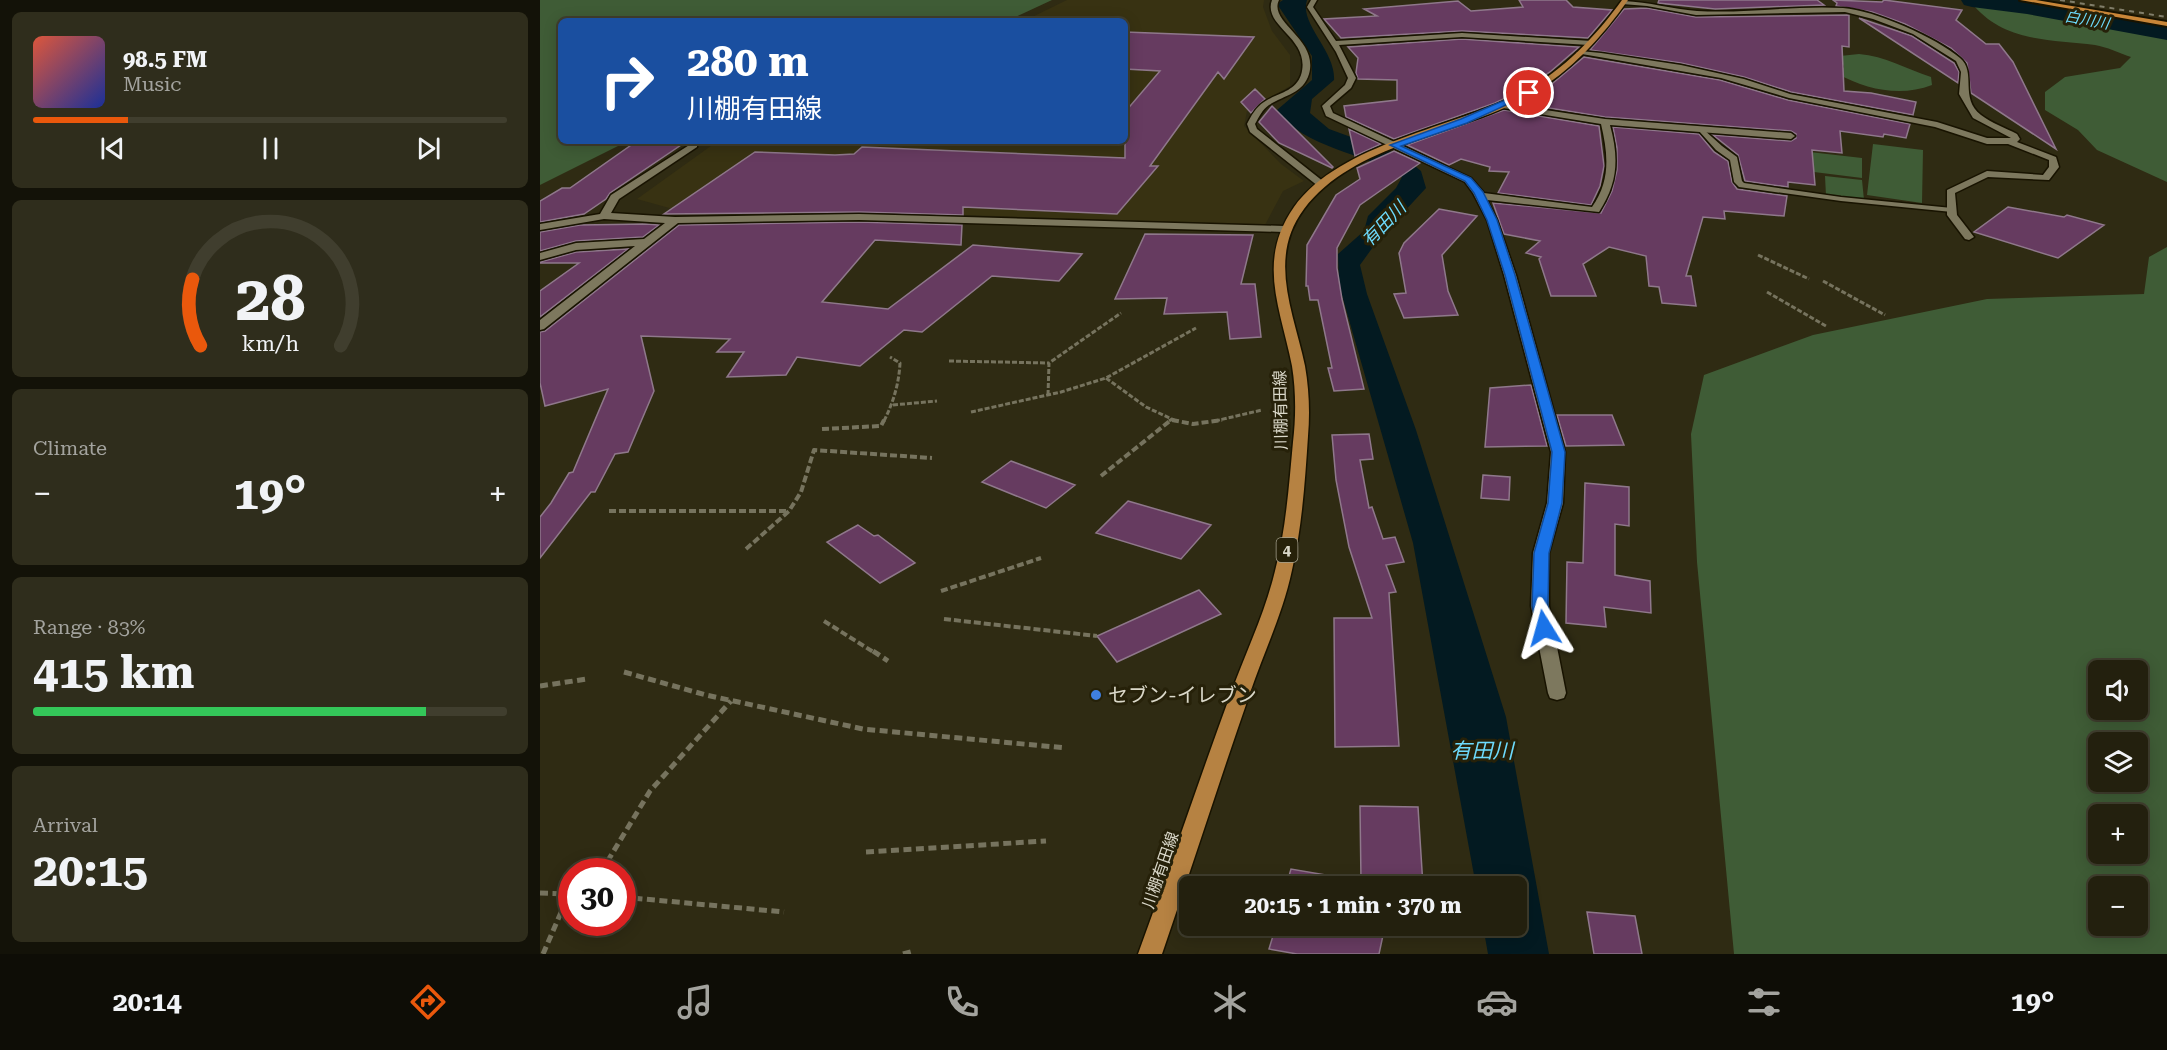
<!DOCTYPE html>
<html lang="en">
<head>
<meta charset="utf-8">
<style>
  body { margin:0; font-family:"Roboto Serif","Noto Sans JP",serif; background:#2f2d1c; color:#f1f3f6; height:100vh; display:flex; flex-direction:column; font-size:22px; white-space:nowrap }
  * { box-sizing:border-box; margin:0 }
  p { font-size:20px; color:#a3a39e }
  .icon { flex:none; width:33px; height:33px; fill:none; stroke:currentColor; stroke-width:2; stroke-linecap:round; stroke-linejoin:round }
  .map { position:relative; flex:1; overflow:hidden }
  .sheet { display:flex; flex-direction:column; gap:12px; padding:12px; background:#131208; width:540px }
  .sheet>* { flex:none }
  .banner { position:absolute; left:18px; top:18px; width:570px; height:126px; border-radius:9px; box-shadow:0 3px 15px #0003,0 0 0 2px #403e2e; background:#1a4fa0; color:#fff; overflow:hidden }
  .fabs { position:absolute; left:1548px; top:660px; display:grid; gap:12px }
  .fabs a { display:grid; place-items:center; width:60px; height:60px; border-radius:9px; background:#23200e; box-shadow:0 3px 15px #0003,0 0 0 2px #403e2e; font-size:30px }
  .speed { position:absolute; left:18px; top:858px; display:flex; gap:12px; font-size:30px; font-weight:700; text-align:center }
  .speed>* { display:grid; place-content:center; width:78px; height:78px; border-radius:50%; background:#23200e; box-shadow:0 3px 15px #0003,0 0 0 2px #403e2e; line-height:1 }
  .speed .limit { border:9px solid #d22; background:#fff; color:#111 }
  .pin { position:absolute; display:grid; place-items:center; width:51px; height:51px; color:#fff; margin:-26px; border:3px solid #fff; border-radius:50%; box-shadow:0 2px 6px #0007 }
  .me { position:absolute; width:66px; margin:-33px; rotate:352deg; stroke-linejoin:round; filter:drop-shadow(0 0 4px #0008) }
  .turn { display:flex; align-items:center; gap:21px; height:126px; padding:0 30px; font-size:27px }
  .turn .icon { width:78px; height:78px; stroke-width:2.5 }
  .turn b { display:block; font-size:42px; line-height:51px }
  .big { font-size:45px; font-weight:700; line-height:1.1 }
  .sheet .widget { flex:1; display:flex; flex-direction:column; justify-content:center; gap:9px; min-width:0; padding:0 21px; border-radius:9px; background:#2f2d1c }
  .sheet .dial { align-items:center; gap:0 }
  .dial svg { height:156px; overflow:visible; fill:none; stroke:#403e2e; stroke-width:7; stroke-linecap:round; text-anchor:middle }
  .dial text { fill:#f1f3f6; stroke:none }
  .song { display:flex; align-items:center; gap:18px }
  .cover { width:72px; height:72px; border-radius:9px; background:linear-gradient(135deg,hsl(10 70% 55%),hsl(230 70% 35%)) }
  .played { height:6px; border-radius:3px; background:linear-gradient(90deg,#ea580c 20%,#403e2e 20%) }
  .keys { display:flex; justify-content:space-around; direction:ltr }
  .heat { display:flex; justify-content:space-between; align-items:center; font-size:33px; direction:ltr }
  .charge { height:9px; border-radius:4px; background:linear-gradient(90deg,#34c759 83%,#403e2e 0) }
  .trip { position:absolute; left:639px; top:876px; width:348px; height:60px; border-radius:9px; background:#23200e; box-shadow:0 3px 15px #0003,0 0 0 2px #403e2e; font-weight:700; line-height:60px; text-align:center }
  .tab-bar { display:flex; height:96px; justify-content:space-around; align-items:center; background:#0e0d06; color:#a3a39e }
  .tab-bar .icon { width:42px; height:42px }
  .tab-bar .current { color:#ea580c }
  .tab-bar b { font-size:27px; color:#f1f3f6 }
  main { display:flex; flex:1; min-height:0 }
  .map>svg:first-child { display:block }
  .built { fill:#383212 }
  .green { fill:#3f5c36; fill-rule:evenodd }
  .water { fill:#031a21 }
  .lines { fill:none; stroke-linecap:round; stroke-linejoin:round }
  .river { fill:#031a21; fill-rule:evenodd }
  .building { fill:#663b60; stroke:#8f788b; stroke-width:1.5 }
  .service-casing { stroke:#181300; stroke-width:3 }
  .minor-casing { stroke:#181300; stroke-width:3 }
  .primary-casing { stroke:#181300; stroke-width:3 }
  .trunk-casing { stroke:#181300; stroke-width:4 }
  .path-far2 { stroke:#76735e; stroke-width:3; stroke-dasharray:5 2; stroke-linecap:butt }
  .path-far1 { stroke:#76735e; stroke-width:4; stroke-dasharray:7 3; stroke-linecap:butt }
  .path { stroke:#76735e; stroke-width:5; stroke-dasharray:8 4.5; stroke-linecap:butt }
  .service { fill:#7d785e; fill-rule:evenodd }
  .minor { fill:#7d785e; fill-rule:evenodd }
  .primary { fill:#b68242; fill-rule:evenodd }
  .trunk { fill:#c98638; fill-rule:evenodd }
  .rail { stroke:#817e6a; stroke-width:2; stroke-dasharray:5 5; stroke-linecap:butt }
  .route { fill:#1a73e8; stroke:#114b97; stroke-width:1.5 }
  .shop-dot { fill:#3f7fe0; stroke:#262109; stroke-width:2 }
  .labels { text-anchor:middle; stroke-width:6; stroke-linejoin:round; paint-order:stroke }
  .far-water-label { font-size:15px; font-style:italic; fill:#6ddbfd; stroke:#262109 }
  .shield { fill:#262109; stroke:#a4a18f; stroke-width:1.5 }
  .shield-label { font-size:15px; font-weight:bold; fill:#dad8c9 }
  .street-label { font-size:16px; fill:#dad8c9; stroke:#262109 }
  .water-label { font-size:18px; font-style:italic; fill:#6ddbfd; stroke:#262109 }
  .near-poi-label { font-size:20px; fill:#dad8c9; stroke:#262109; text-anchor:start }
  .near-water-label { font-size:21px; font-style:italic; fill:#6ddbfd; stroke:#262109 }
</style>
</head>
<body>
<main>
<section class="sheet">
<div class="widget">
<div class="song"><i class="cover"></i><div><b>98.5 FM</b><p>Music</p></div></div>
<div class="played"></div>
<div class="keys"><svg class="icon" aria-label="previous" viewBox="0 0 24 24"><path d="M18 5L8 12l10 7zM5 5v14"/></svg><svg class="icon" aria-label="pause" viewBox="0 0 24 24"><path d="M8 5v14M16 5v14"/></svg><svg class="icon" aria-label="next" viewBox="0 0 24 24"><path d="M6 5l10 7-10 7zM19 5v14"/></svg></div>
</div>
<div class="widget dial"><svg viewBox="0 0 100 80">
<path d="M14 69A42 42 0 1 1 86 69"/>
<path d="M14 69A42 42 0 0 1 10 35" stroke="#ea580c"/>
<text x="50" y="56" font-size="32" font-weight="700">28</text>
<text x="50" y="72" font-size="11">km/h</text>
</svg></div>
<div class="widget"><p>Climate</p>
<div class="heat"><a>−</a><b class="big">19°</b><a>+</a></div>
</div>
<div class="widget"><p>Range · 83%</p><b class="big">415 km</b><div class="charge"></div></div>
<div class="widget"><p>Arrival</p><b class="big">20:15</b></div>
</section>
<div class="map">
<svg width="1627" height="954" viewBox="0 0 1627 954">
  <rect width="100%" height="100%" fill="#2f2b13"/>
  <path class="built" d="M527,0H724L723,7L732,31L750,55V86L707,111L704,126L741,164L764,181L743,191L725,225L364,213L151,214L97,199L175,143L204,141H585V21H484Z"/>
  <path class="green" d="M0,0H512L467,21H21V141H88L0,185Z
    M1434,6C1498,5 1564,26 1627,38V182L1557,150L1538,130L1505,110V92L1525,77L1580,68L1591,57C1579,53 1567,47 1555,45C1511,39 1467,43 1434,6Z
    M1319,54C1345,56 1366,69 1391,77L1392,85C1361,97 1327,90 1298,74L1304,67L1300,56Z
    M1333,144L1383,150L1382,203L1327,195Z
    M1252,150L1322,158V178L1250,169Z
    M1285,176L1322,180L1324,200L1286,196Z
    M1627,247V954H1194L1157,562L1151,434L1164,375L1273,335L1447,299L1604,294L1609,257ZM1558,670H1598V710H1558ZM1558,742H1598V782H1558ZM1558,814H1598V854H1558ZM1558,886H1598V926H1558Z"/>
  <path class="water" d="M743,0H767C759,24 796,51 794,80L772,99L770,113L789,129L863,156L881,171L886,188L838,240L820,265L827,294L876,430L966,717L1009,954H948L943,926H976V886H936L873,543L799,285L798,254L824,231L828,216L856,188L862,177C824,152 764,149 737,110L772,80V56L737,4Z"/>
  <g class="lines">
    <path class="river" d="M1421,0H1485L1627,26V40L1487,14L1432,7L1424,5Z"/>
  </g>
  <path class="building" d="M979,0H1026L1033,7L1072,10L1048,38L922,31L801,38L784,19L837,16L824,9L918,1L931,11L983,7Z
    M1119,0H1277L1284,5L1175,9L1118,3Z
    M1293,0L1342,2L1344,0L1422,10L1416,20L1446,44H1459L1473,62L1516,149L1431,93L1427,63L1411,48L1365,24L1332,12L1296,6L1297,3Z
    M1107,8L1156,17L1309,15V47L1302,46L1304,91L1331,93L1376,102L1373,115L1251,92L1204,77L1141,63L1050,50L1084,9Z
    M1319,18L1372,36L1414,63L1419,72L1418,83Z
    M585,32L714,37L684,79L678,72L610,166H618L577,214L423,207V215L319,212L124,214L215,152L295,155L314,154L322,147L585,158V112L620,71L585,69Z
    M922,39L1039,47L1010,72L982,90L955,103L854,139L806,117L804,106L857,100V80L818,79L816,73L818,58L808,47Z
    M1044,57L1180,80L1248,100L1370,124L1366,138L1344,134L1343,137L1300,131L1302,153L1272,150L1275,185L1248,182V187L1205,181L1198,155L1173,135L1251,141L1256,138V134L1251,131L1065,117L978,103L1008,87Z
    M715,89L725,99L711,113L701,102Z
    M732,106L793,167L792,168L739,143L719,122Z
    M964,110L1059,126L1064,166L1060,186L1051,205L958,193L969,172L949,171L950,167L921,159L909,165L867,145Z
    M1073,127L1159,134L1174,152L1188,161L1192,182L1197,189L1247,196L1244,216L1184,211L1185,219L1163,217L1146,276H1151L1156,306L1122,303L1119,287L1109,286L1106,256L1069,247L1043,264L1056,296H1011L999,259L1001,257L986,253L1000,241L964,234L953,203L1061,213L1072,191L1077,170V148Z
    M809,129L841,144L815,156Z
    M97,141H147L70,193L66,199L44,214L0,222V201L22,188H30Z
    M854,151L880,163L820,205L797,248V268L802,299L824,389L794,391L788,368H792L778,300H770L768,286H766L767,245L796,195L820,179L817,168Z
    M1468,207L1524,217L1527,215L1564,225L1518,258L1434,232Z
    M899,209L937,216L902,255L908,291L918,315L864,318L854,294L866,293L859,253L864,243Z
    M319,222L422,225L421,245L335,240L282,302L348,309L433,245L542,254L519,281L452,276L382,332L364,330L320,366L257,357L246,375L187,377L204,352H177L190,339L101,336L114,391L88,452L75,454L55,492H51L0,558V517L11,503L29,473L33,472L68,389L5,406L0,383V332L5,331L139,225Z
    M106,224L119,225L103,237L36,241L0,251V232L40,225Z
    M605,234L713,235L701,284H715L721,337L690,339L687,312L624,314L627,298L575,299Z
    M88,249L0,317V291L39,263H0V262L36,252Z
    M991,385L1007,446L945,447L950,388Z
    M1017,415H1072L1084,445L1026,446Z
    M829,434L833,459L820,460L829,508L832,507L843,539L855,537L864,562L846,565L856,592L849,593L859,746L795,747L794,618H832L809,547L796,480L792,435Z
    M471,461L535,485L506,508L442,482Z
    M943,475L970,477L969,500L941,498Z
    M1045,483L1089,487V526L1075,524V575L1110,581L1111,613L1064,607L1066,627L1026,623L1027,562L1043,563Z
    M588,501L671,525L641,559L556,533Z
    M318,525L334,536L338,535L375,563L340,583L287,542Z
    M659,590L681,614L577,662L557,636Z
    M820,806L878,807L883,886H746L751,869L821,881Z
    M1047,912L1095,916L1102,954H1054Z
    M736,926H845L839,954H757L729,949Z"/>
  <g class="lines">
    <g class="service-casing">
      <path id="service" d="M1159,129H1163L1182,146L1197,157L1202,181L1204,183L1301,197L1412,208L1416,210L1412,212L1301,201L1199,187L1194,182L1190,160L1176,150L1159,131Z"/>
    </g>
    <g class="minor-casing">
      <path id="minor" d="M732,0H739C728,23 779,39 769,74C763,94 744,95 729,105C722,110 719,117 715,124L717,129L784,182V186H778L710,132L707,124C711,116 716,107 724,102C737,93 755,92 761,75C772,38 722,27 732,0Z
        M771,0H777L773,7L796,41L922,33L1052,41L1049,45L922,37L799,45L816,78L811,88L790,106L793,113L931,178L944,193L1052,207C1071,180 1068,154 1061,124L957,107L956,105L960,103L1065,119L1251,133L1255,136L1251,139L1070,125C1079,158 1078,183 1059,212L947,200L957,220L976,275L1025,452L1023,503L1009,553V606L1026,693L1024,698L1017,700L1010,698L1008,693L991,606L993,553L1007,503L1011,452L964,275L947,220L933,193L925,182L786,116L782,106L805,85L808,78L796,52L767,7Z
        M1084,1C1109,2 1132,9 1157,11C1205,14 1255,5 1303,8C1334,10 1397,38 1420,58C1437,72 1419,98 1441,115C1451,123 1466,128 1477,134L1480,139L1477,142L1516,157L1519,167L1509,180L1448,177L1415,193L1417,215L1434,237L1429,240L1425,239L1407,215V190L1447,171L1503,175L1509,167V160L1468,144H1447L1395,127L1249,98L1181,78L1036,53L1040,51L1061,53L1141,65L1204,79L1250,94L1397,122L1447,138H1471L1433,118L1419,94L1421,72L1416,61L1373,34L1333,19L1305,12L1156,15L1107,6L1082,4Z
        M154,142L157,143V147L79,199L71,213L135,217L319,214L744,226L749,229L744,232L319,220L138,223L4,329L0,330V320L95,246L36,250L0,260V253L36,243L104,239L125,223L64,219L0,230V224L60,214L71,195Z"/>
    </g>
    <g class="primary-casing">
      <path id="primary" d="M1082,0H1088C1063,36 1031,71 992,94C922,135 815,141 764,209C727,258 754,313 765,366C769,389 770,413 768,436C765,481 762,527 752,570C743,613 724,652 710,693C680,779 652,867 622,954H598C630,867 659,780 691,693C706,652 725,613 735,571C746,529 749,485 753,442C756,417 756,391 752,366C741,309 716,261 754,207C801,142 915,128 983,92C1023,71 1056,36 1082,0Z"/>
    </g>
    <g class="trunk-casing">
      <path id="trunk" d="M1480,0H1496L1627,22V26Z"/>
    </g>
    <path class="path-far2" d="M1218,255L1269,279
      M1283,281L1345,315
      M1227,292L1286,326
      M409,361L509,363
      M566,378L606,407L636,421
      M508,395L509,363L581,313
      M353,405L397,401
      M431,412L521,392L566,378L656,328
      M344,421C353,403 359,384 360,363L350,357
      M629,421L632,419
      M675,421L722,410"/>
    <path class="path-far1" d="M632,420L653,424L682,420
      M282,429L341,426L344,420
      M561,476L631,420
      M69,511H248
      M206,549L249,511L261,492L274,450L392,458
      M401,591L501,558
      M404,619L557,636
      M284,621L335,653"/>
    <path class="path" d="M333,651L348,661
      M84,672L166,695L323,729L526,748
      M0,686L47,679
      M326,852L506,841
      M61,872L110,791L191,701
      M0,893L32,894
      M82,897L244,912
      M3,954L29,894
      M363,954L374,951"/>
    <use href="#service" class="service"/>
    <use href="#minor" class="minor"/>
    <use href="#primary" class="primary"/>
    <use href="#trunk" class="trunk"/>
    <path class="rail" d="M1520,0L1627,17"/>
  </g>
  <path class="route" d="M986,91L992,93L927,123L861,146L931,178L943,192L957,220L975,275L1025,452L1022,503L1009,553L1008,606L1012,628L1010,632H998L992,606L994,553L1008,503L1012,452L965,275L947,220L934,193L925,181L850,145L921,119Z"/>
  <circle class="shop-dot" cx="556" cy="695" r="6"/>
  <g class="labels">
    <g class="far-water-label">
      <text transform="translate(1547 20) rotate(10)" y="5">白川川</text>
    </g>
    <rect class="shield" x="736.5" y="538" width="21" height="24" rx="4.5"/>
    <g class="shield-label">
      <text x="747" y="555">4</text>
    </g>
    <g class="street-label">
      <text transform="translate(740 410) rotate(-91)" y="6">川棚有田線</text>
      <text transform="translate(620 870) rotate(-71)" y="6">川棚有田線</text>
    </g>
    <g class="water-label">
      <text transform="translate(844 224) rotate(-46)" y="6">有田川</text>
    </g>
    <g class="near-poi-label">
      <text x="568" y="702">セブン-イレブン</text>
    </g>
    <g class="near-water-label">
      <text x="942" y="758">有田川</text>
    </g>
  </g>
</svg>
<div class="fabs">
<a><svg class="icon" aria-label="sound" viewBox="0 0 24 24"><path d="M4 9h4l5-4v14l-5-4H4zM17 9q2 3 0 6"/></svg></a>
<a><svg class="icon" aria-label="layers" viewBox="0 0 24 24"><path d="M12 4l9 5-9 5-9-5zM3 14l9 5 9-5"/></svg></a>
<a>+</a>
<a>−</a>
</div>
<div class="speed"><div class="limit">30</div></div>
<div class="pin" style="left:989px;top:93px;background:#d93025"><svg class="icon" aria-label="arrive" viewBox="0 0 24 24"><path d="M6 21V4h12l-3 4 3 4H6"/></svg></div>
<svg class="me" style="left:1004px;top:628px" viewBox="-20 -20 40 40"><path d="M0-17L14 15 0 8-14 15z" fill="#1a73e8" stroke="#fff" stroke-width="4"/></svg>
<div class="trip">20:15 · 1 min · 370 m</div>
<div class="banner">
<div class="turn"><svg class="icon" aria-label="right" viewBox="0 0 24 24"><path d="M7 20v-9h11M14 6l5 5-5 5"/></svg><div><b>280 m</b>川棚有田線</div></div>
</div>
</div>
</main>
<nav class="tab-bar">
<b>20:14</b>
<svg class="icon current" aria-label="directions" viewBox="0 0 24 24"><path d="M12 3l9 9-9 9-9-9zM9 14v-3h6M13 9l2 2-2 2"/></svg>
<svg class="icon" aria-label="music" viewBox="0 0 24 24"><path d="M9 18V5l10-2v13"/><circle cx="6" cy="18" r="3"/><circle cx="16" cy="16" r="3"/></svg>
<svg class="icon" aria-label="phone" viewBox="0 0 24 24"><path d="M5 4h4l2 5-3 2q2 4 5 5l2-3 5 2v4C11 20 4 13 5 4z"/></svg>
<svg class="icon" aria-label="climate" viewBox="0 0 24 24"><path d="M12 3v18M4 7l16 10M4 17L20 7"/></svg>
<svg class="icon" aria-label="car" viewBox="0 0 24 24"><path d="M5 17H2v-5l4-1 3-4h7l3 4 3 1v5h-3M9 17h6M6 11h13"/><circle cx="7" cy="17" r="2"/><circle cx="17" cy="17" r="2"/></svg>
<svg class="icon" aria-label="filters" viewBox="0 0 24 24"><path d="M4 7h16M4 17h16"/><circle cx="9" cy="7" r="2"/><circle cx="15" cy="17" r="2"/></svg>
<b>19°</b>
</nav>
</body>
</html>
